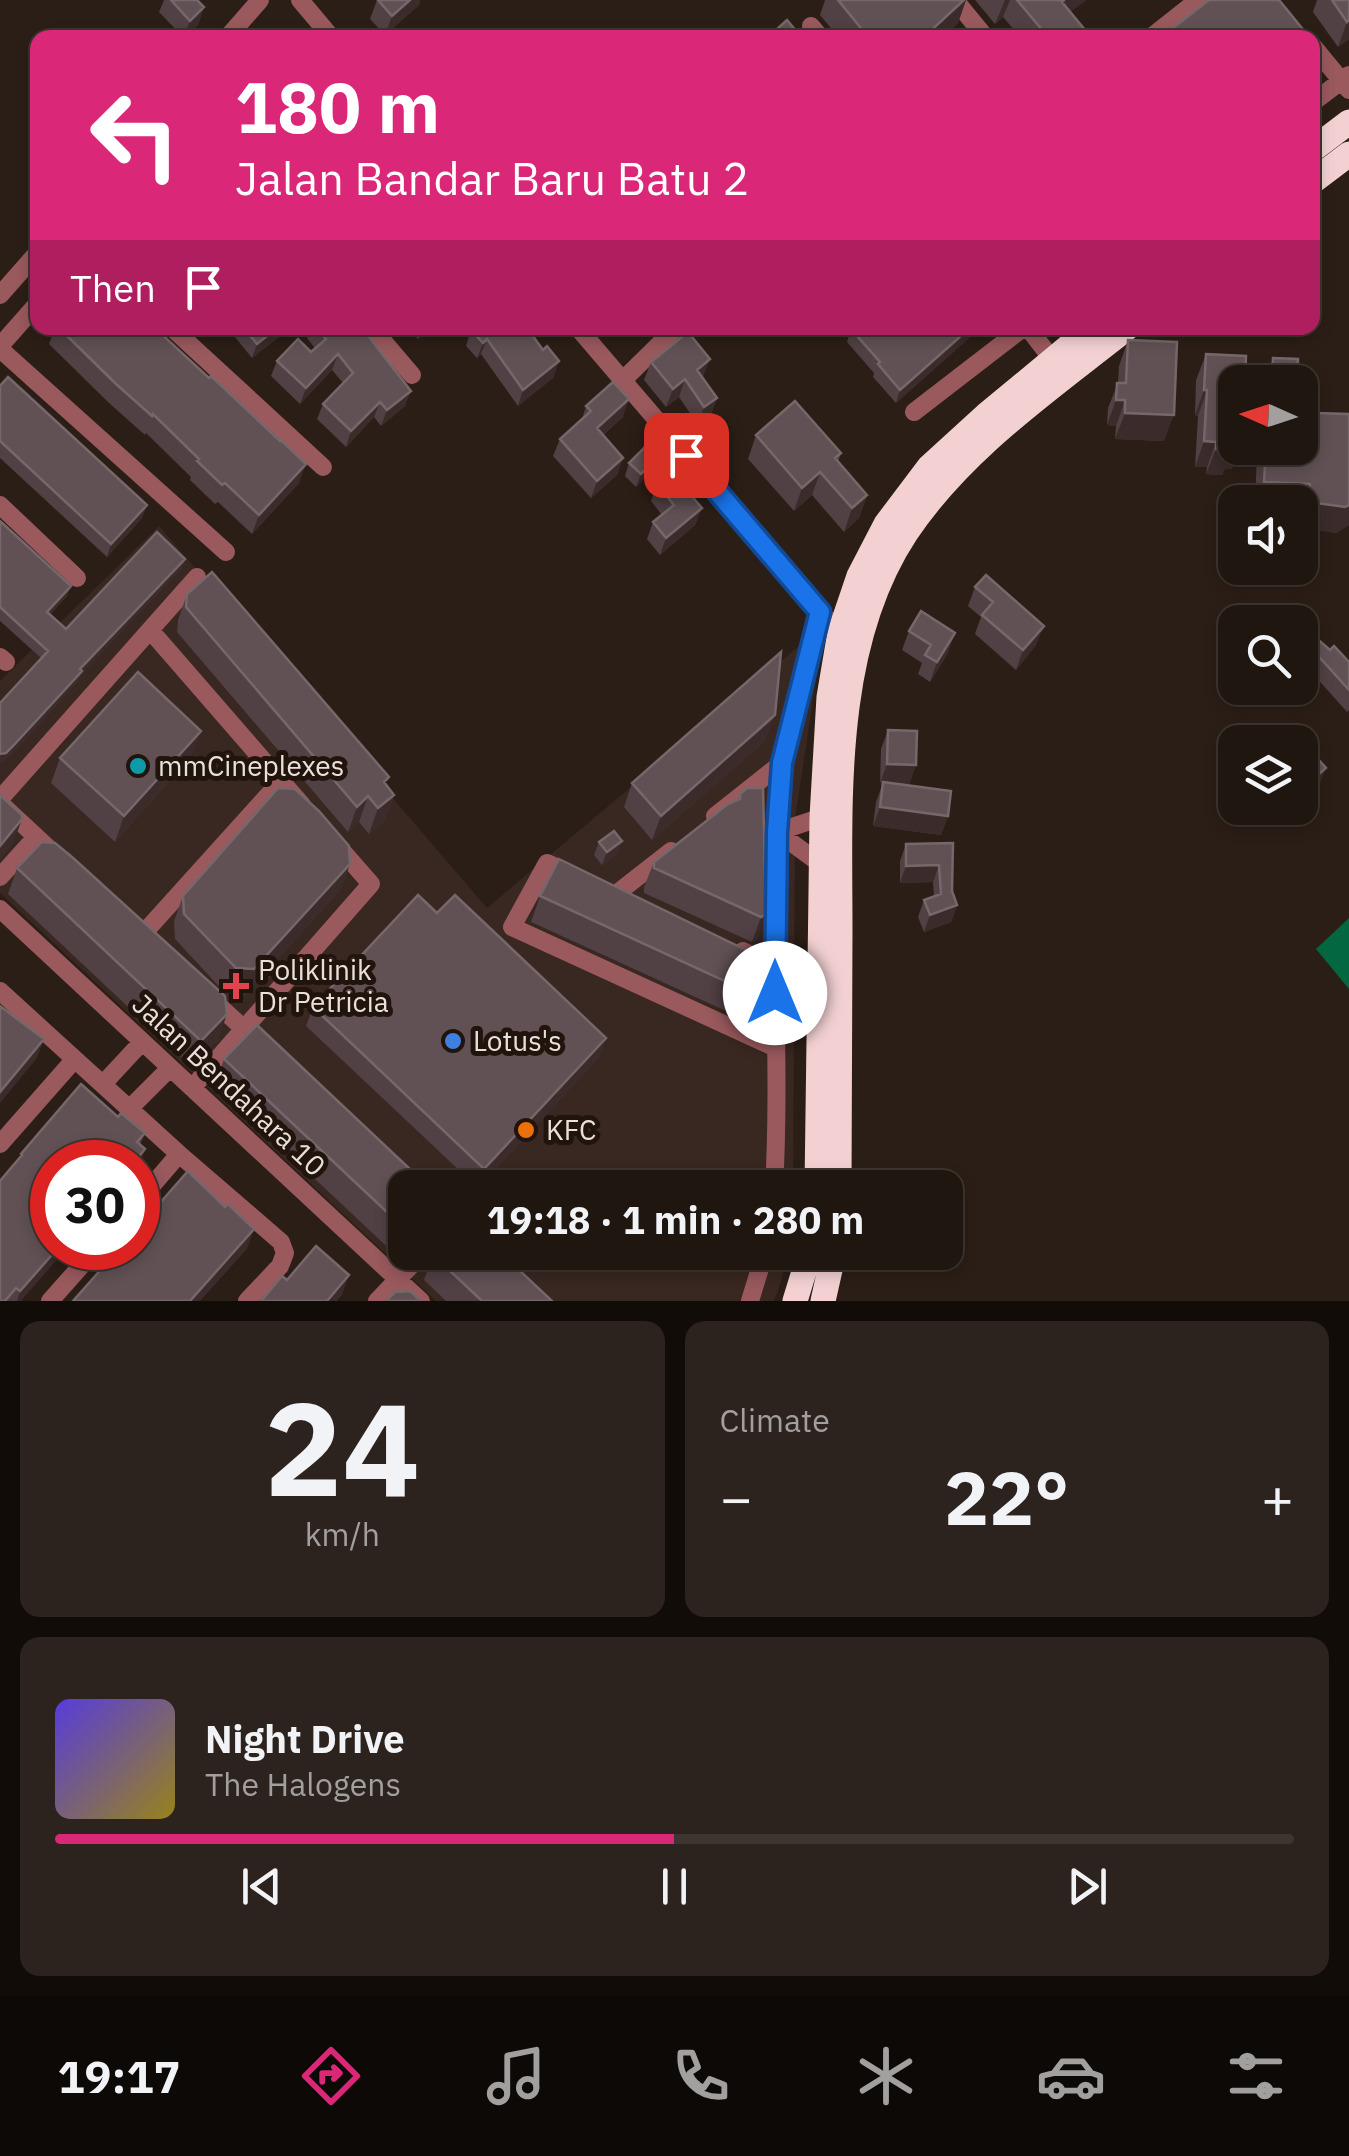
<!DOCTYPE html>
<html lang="en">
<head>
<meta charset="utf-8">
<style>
  body { margin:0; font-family:"IBM Plex Sans",sans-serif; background:#2d231e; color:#f1f3f6; height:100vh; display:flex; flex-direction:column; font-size:38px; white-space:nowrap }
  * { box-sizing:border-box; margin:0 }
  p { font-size:32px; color:#a29f9f }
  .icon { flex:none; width:55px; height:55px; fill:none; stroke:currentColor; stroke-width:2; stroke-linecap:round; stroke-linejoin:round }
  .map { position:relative; height:1301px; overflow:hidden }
  .drawer { display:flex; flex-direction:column; gap:20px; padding:20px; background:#120c09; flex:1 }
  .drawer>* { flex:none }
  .banner { position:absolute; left:30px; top:30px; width:1290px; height:305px; border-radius:20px; box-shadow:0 5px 15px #0003,0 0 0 2px #3d3530; background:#db2777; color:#fff; overflow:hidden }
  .needle { width:65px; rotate:273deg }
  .buttons { position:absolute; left:1218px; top:365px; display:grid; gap:20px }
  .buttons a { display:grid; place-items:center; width:100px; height:100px; border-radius:20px; background:#201610; box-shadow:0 5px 15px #0003,0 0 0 2px #3d3530; font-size:50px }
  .speed { position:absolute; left:30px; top:1140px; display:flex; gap:20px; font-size:50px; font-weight:700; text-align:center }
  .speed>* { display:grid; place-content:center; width:130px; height:130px; border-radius:50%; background:#201610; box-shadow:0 5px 15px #0003,0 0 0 2px #3d3530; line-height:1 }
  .speed .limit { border:15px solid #d22; background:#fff; color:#111 }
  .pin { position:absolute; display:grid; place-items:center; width:85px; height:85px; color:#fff; margin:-42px; border-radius:20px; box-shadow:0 5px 15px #0006 }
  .me { position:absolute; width:110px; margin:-55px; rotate:0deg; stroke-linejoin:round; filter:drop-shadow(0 0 8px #0008) }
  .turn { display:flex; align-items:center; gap:35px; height:210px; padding:0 40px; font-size:45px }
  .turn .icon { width:130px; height:130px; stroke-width:2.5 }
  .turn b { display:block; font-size:70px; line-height:85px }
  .then { display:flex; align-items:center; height:95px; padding:0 40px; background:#0003; gap:20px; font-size:38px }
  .big { font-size:75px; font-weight:800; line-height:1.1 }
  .drawer .tile { flex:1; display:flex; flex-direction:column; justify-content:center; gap:15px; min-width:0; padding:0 35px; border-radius:20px; background:#2d231e }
  .drawer .dial { align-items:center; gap:0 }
  .dial b { font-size:130px; line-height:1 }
  .song { display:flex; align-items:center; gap:30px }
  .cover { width:120px; height:120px; border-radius:15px; background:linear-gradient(135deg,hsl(250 70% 55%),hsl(50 70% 35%)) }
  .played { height:10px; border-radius:5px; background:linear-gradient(90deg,#db2777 50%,#3d3530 50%) }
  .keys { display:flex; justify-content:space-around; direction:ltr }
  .heat { display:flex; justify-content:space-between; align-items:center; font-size:55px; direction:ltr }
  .drawer .tiles { flex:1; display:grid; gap:20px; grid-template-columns:1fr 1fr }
  .tile:last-child { grid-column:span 2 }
  .trip { position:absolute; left:388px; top:1170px; width:575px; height:100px; border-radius:20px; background:#201610; box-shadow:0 5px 15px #0003,0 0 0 2px #3d3530; font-weight:800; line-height:100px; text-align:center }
  .menu { display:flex; height:160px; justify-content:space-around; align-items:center; background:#0d0906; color:#a29f9f }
  .menu .icon { width:70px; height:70px }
  .menu .current { color:#db2777 }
  .menu b { font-size:45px; color:#f1f3f6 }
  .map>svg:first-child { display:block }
  .commercial { fill:#392721 }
  .forest { fill:#036741 }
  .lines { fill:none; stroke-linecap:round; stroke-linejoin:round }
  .minor { stroke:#99595d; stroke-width:18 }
  .highway { stroke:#f3d1d2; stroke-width:25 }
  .wall { fill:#514044 }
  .shaded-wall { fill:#3b2b2b }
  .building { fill:#615155; stroke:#76686a; stroke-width:2.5 }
  .route-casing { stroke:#114b97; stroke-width:25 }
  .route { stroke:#1a73e8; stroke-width:18 }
  .culture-dot { fill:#0f9aa8; stroke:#21140d; stroke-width:4 }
  .health-dot { fill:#e0444e; stroke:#21140d; stroke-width:4 }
  .shop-dot { fill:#3f7fe0; stroke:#21140d; stroke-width:4 }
  .food-dot { fill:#e8710a; stroke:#21140d; stroke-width:4 }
  .labels { text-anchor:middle; stroke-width:10; stroke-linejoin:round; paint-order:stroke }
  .poi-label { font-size:28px; fill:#eae0db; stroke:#21140d; text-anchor:start }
  .street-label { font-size:28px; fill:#eae0db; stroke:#21140d }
</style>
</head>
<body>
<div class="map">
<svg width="1349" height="1301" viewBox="0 0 1349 1301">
  <rect width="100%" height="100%" fill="#2b1e16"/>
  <path class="commercial" d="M159,526L487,908L806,640L821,648L795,819L793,1187L405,1188V1252L788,1253L780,1285L774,1301H436L0,893V681Z"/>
  <path class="forest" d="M1349,918V989L1316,949Z"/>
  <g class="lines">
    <path class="minor" d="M300,0L332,38
      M955,0L986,38
      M811,26L821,38
      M227,38L260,0
      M1150,38L1198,0
      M1312,45L1349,90
      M1312,103L1349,75
      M0,295L38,252
      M172,328L323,467
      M372,328L412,375
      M578,328L826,618
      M1028,328L1059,368
      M0,346L38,303
      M0,349L226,552
      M622,381L676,328
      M914,412L1023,328
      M0,505L77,578
      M150,630L302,805
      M0,657L6,662
      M0,799L197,577
      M0,803L58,857
      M715,816L782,763
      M777,832L822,865
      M777,832L822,817
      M573,875L547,863L512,927L776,1048
      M0,877L36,837
      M616,894L671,851
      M0,909L421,1301
      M142,935L281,781
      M743,951L774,966
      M0,991L179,1154L281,1242L285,1253L280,1266L247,1301
      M209,997L253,1037
      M103,1084L142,1042
      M192,1088L371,884L336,844
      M130,1108L170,1068
      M0,1144L74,1060
      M774,1188C782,1048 767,907 781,768C783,750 789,733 793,716C801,681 810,647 820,612
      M138,1202L179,1154
      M50,1301L97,1248
      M377,1301L424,1252
      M750,1301L765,1252"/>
    <path class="highway" d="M1312,150L1349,122
      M1312,182L1349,154
      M817,1188L822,817L829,697L840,632L859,576L886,524L929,467L986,415L1091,328
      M839,1188C839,1102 839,1016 840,930C840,799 831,647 906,533C962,449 1049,390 1127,328
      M795,1301L810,1252
      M823,1301L834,1252"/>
  </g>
  <path class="wall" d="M164,0H197L204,7L198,25L184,38L159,12Z
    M377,0H420L419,5L385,35L370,19Z
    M825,0H966L958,23L942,38H839L820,15Z
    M975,0H1086L1070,12L1083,38H1021L1003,17L995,24Z
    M1317,0H1349V39L1338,47L1313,12Z
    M55,328H155L299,483L252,534L218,502L215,504L190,480L191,477L146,433L145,435L109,403L49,344Z
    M238,328H290L252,358L235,337Z
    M311,328H362L405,406L381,426L374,417L346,447L317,419L323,404L343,383L332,370L300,404L271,376L277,361L311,352L315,348L307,338Z
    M408,328H432L418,339Z
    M980,328L896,403L873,377L874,373L847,342L851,329Z
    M471,330L554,377L518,406L481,354L477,358L466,346Z
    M1128,340L1164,441L1115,439L1116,426L1107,425L1108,408L1118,383L1119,366Z
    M1206,354L1232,469L1225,468L1222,475L1206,474L1207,467H1195L1198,416L1195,415L1196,380Z
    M1273,358L1298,359L1297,379H1306V395H1313L1312,414L1306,430H1311L1317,413L1349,414V525L1336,533L1300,527V502H1255L1257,454L1260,448H1300V382H1266V377Z
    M710,359L702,378L717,398L710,417L698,425L679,397L666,407L644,380L651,362Z
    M0,386L147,505L142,518L107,557L0,458Z
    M586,406L623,417L603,435L623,458L617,475L591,498L553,456L560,439L582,419Z
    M756,435L841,453L838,462L867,495L859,518L844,532L812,495L794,511L748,459Z
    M629,463L657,465L636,487L625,476Z
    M657,484L686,489L702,508L695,525L660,555L647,539L653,522L662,515L651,501Z
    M0,521L67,596L50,614L66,629L185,559L181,569L81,674L78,681L11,755L0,763V703L41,658L0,621Z
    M1249,568H1287L1264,587Z
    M986,575L1036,645L1016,670L975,634L981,617L968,606L975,587Z
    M187,594L394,795L385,820L369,834L359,822L348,832L177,632L178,620Z
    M1300,624L1330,650L1349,662V710L1347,712L1306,666L1302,670L1300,668Z
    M909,631L948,653L930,682L918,674L922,663L902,650Z
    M888,730L916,765L909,784H896L948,816L941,835L873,826L876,802L883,783H880L881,749Z
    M766,740L652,840L624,807L632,783Z
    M192,756L115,842L51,783L60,758Z
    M1300,761L1321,781L1307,794L1300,786Z
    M740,794L766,914L756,940L752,942L644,893V887L654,862L738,800Z
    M622,841L617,854L602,865L594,855L599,842Z
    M953,843L952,891L957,905L951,922L924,932L918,917L924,900L934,897L933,882L900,883V861L906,844Z
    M350,864L341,889L245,995L226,994L175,939L174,921L183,896Z
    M17,868L218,1040L192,1067L8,894Z
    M540,896L770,1002L761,1027L531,922Z
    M437,913L606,1038L599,1057L478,1188L306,1026L313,1007Z
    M224,1059L405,1188V1252L399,1258L215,1085Z
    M118,1117L145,1133L140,1145L145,1149L138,1169V1162H52L21,1301H0L18,1160L21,1154Z
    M433,1255L552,1301H446L424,1280Z"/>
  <path class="shaded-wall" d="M410,0H420L419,5L385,35L392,16Z
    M964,0H966L958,23L942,38H923Z
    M1005,0H1010L1003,17L995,24Z
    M1064,0H1086L1053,25L1062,2Z
    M204,7L198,25L183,38L190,21Z
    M1349,20V39L1338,47L1347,22Z
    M277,328H290L252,358L257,344Z
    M422,328H432L418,339Z
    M970,328H980L896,403L900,390Z
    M487,339L481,354L477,358L483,343Z
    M338,354L332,370L300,404L306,388Z
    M710,359L703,377L690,388L697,370Z
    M559,361L554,377L518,406L523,390Z
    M685,379L679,397L666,407L673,389Z
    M1204,390H1207L1198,416L1195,415Z
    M411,391L405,406L381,426L387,410Z
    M717,398L710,417L698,425L704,407Z
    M629,399L623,417L590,446L597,428Z
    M1116,400H1125L1116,426L1107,425Z
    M380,402L374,417L346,447L351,431Z
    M1125,413L1174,415L1164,441L1115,439Z
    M1300,413L1312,414L1305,433H1300Z
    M1204,441L1216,442L1207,467H1195Z
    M1232,443H1235V448H1240L1232,469L1225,468L1222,475L1206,474L1216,449Z
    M662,453L657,465L636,487L641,474Z
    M623,458L617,475L591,498L597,481Z
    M306,464L299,483L252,534L259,515Z
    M820,472L812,495L794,511L802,488Z
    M1264,482L1310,484L1300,510V502H1257Z
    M867,495L859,518L844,532L852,508Z
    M1309,502L1349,505V525L1336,533L1300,527Z
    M147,505L142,518L107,557L111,544Z
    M702,508L695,525L660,555L666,538Z
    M185,559L181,569L81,674L78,681L11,755L0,763V754Z
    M1277,568H1287L1264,587L1269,574Z
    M71,586L67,596L44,622L47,612Z
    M1044,626L1036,645L1016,670L1023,650Z
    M955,633L948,653L930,682L937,662Z
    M1312,649L1306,666L1302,670L1309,653Z
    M775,715L766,740L652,840L661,816Z
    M201,731L192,756L115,842L124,816Z
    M887,764L916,765L909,784L880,783Z
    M1326,768L1321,781L1307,794L1311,781Z
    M394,795L385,820L369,834L378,808Z
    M368,796L359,822L348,832L357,807Z
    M880,807L948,816L941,835L873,826Z
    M22,819L13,844L0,860V846Z
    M622,841L617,854L602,865L607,852Z
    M350,864L341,889L245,995L226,994L236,968Z
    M939,865L933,882L900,883L906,866Z
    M957,905L951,922L924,932L930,915Z
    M766,914L756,940L752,942L761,917Z
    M227,1014L218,1040L192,1067L201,1041Z
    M606,1038L599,1057L478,1188L484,1169Z
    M44,1039L37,1058L0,1103V1092Z
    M145,1149L138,1169V1162H135L136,1160Z
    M254,1229L247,1249L200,1301H190Z
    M58,1248H67L21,1301H17L20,1291Z
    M349,1275L342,1295L337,1301H327Z"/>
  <path class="building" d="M171,0H197L204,7L190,21Z
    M378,0H410L392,16Z
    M838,0H964L923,38H869Z
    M1017,0H1064L1062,2L1086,31L1078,38H1049Z
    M1209,0H1279L1310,38H1160Z
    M1332,0H1349V20L1347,22Z
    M787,20L802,38H767Z
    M59,328H155L209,378L211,376L280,441L281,440L306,464L259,515L225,483L222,485L197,461L199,459L153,414L152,416L116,384Z
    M244,328H277L257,344Z
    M317,328H362L411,391L387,410L380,402L351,431L323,404L353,373L338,354L306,388L277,361L298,339L311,352L326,339Z
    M475,328H527L543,350L547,346L559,361L523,390L487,339L483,343L471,330Z
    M854,328H970L900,390L878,364L880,362L851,329Z
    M688,332L710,359L697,370L717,398L704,407L685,379L673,389L651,362Z
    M1128,340L1177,342L1174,415L1125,413V400H1116L1117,383H1126Z
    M1206,354L1246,356L1245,382H1235V443H1232V449H1216V442L1204,441L1207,390H1204Z
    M1273,358L1298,359L1297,379H1306V395H1313L1312,414L1300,413V382H1272Z
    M8,377L147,505L111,544L0,441V386Z
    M613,382L629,399L597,428L623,458L597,481L560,439L591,411L586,406Z
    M795,401L841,453L835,458L867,495L852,508L820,472L802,488L756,435Z
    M1317,413L1349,414V505L1345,507L1309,502L1310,484L1264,482L1266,448H1300V430L1317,431Z
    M651,441L662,453L641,474L629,463Z
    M675,469L687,484L684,487L702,508L666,538L653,522L674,505L657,484Z
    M0,521L71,586L47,612L66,629L157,532L185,559L80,669L82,671L14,745L6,753L0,754V703L48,651L0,607Z
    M1264,568H1277L1269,574Z
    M212,572L389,777L384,782L394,795L378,808L368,796L357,807L186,607L187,594Z
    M986,575L1044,626L1023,650L982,615L993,602L975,587Z
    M921,611L955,633L937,662L925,655L931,645L909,631Z
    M1300,624L1330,650L1334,646L1349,662V690L1312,649L1309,653L1300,645Z
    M781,652L775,715L661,816L632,783Z
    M138,672L201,731L124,816L60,758Z
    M888,730L917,731L916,765L887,764Z
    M1311,751L1326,768L1311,781L1300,768V761Z
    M883,782L951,791L948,816L880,807Z
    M278,788L295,789L319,811L349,846L350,864L254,969L236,968L184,914L183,896Z
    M747,788H763L766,914L761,917L654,868V862L728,804L740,799V794Z
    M0,795L22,815V819L0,846Z
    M614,831L622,841L607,852L599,842Z
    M42,842L55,843L72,857L225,996L227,1014L201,1041L17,868Z
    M953,843L952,891L957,905L930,915L924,900L941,894L939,865L906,866V844Z
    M559,859L760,957L769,985L770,1002L540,896Z
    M418,895L437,913L455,895L606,1038L484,1169L313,1007Z
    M0,1006L44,1039L0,1092Z
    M257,1025L430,1188H405V1229L224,1059Z
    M81,1084L118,1117L121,1113L145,1133L137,1142L145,1149L136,1160L134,1159L130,1162H52V1248H58L20,1291L16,1288L5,1301H0V1181L22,1155L21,1154Z
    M188,1171L225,1207L228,1204L254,1229L190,1301H73L120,1248H138V1228Z
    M316,1246L349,1275L327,1301H261L282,1276L287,1280Z
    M436,1252H500L552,1301H482L433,1255Z
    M410,1291L421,1301H386L395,1292Z"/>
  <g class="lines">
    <g class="route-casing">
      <path id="route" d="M686,455L820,612L782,763L777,832L775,993"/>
    </g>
    <use href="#route" class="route"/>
  </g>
  <circle class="culture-dot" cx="138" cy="766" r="10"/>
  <path class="health-dot" d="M231 971h10v10h10v10h-10v10h-10v-10h-10v-10h10z"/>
  <circle class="shop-dot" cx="453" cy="1041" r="10"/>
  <circle class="food-dot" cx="526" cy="1130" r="10"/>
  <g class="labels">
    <g class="poi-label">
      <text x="158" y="776">mmCineplexes</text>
      <text x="258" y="980">Poliklinik<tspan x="258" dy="32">Dr Petricia</tspan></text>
      <text x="473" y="1051">Lotus's</text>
      <text x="546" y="1140">KFC</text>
    </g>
    <g class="street-label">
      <text transform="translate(229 1085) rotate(43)" y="10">Jalan Bendahara 10</text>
    </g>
  </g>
</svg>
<div class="buttons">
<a><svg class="needle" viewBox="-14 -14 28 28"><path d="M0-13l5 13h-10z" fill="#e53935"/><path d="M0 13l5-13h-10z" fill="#a29f9f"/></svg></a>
<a><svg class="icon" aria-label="sound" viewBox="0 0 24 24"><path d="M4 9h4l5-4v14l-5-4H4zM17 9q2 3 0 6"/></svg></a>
<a><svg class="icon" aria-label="search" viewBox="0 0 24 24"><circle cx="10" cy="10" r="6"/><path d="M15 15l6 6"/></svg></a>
<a><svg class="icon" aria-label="layers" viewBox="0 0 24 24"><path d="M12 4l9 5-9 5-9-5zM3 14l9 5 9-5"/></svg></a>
</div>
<div class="speed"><div class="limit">30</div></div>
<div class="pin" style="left:686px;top:455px;background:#d93025"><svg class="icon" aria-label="arrive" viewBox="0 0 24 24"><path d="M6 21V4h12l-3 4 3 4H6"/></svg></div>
<svg class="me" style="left:775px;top:993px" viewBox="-20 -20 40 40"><circle r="19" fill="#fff"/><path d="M0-13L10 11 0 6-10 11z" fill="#1a73e8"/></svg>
<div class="trip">19:18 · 1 min · 280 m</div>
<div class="banner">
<div class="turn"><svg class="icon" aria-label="left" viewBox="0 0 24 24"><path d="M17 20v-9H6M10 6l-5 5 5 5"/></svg><div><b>180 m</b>Jalan Bandar Baru Batu 2</div></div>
<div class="then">Then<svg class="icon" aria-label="arrive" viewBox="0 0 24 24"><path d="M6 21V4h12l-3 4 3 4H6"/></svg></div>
</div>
</div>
<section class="drawer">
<div class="tiles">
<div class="tile dial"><b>24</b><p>km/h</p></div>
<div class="tile"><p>Climate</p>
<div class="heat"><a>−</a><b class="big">22°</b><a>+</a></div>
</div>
<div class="tile">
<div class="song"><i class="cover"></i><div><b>Night Drive</b><p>The Halogens</p></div></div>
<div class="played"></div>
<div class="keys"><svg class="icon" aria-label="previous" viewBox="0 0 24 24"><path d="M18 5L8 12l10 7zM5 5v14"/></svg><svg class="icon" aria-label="pause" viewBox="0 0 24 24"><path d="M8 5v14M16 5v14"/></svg><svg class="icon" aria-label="next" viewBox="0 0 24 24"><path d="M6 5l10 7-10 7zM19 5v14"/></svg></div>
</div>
</div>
</section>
<nav class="menu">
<b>19:17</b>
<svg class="icon current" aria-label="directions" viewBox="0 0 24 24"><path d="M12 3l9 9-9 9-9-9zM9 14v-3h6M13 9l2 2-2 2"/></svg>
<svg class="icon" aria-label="music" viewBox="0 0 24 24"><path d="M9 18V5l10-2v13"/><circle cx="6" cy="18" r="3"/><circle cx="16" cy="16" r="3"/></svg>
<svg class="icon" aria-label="phone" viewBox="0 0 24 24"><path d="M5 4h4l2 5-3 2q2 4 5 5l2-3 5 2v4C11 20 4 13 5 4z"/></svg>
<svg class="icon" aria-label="climate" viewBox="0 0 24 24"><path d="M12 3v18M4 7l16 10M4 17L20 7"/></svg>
<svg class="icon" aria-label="car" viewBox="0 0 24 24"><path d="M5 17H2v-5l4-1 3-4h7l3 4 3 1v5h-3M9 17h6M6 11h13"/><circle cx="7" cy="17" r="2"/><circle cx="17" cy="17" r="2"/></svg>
<svg class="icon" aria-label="filters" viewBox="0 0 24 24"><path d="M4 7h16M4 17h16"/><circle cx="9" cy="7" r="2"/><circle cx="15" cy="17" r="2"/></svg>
</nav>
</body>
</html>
